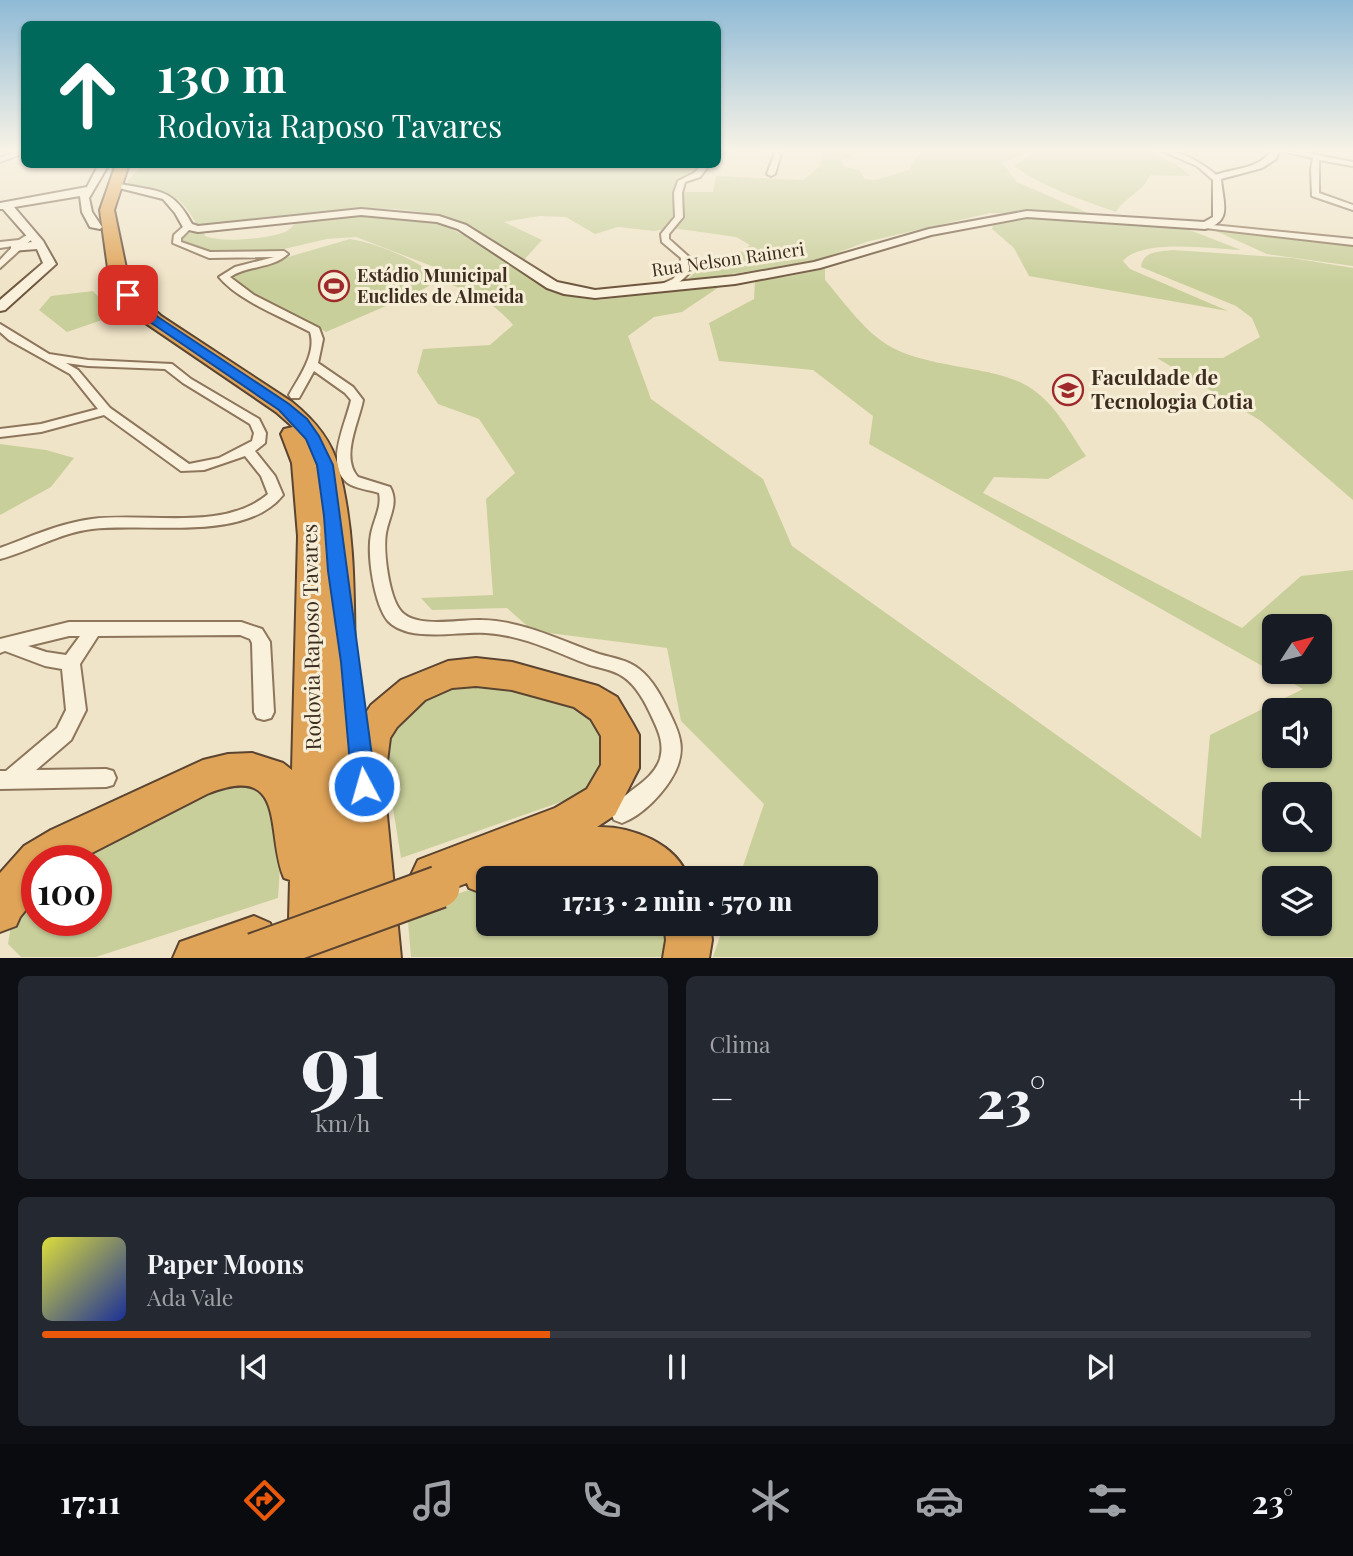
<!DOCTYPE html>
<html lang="pt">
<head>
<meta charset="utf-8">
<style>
  body { margin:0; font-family:"Playfair Display",serif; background:#242831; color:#f1f3f6; height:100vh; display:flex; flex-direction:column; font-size:26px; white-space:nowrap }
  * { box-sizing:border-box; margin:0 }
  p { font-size:23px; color:#9ea1a6 }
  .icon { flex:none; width:38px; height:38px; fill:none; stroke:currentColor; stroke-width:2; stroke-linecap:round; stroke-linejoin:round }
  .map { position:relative; height:958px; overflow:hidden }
  .details { display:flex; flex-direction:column; gap:18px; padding:18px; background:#0d0f14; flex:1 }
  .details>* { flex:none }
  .hud { position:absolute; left:21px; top:21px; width:700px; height:147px; border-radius:10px; box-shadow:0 2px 5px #0004; background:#00695c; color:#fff; overflow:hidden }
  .needle { width:46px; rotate:54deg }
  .buttons { position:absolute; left:1262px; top:614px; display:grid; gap:14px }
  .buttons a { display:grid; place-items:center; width:70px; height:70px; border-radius:10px; background:#171b24; box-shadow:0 2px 5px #0004; font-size:35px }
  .speed { position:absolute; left:21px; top:845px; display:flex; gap:14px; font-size:35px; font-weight:700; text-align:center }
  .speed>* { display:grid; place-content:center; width:91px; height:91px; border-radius:50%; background:#171b24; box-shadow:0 2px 5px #0004; line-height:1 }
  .speed .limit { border:10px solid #d22; background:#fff; color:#111 }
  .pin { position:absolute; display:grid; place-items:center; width:60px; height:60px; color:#fff; margin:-30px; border-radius:14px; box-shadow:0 4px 10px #0006 }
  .me { position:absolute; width:77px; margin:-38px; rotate:354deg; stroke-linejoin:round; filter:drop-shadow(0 0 5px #0008) }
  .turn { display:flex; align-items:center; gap:24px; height:147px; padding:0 21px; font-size:32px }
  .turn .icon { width:91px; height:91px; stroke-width:2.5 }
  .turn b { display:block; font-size:49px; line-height:60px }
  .big { font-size:52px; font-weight:800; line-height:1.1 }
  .details .card { flex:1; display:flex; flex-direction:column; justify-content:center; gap:10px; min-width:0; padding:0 24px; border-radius:10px; background:#242831 }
  .details .dial { align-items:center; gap:0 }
  .dial b { font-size:91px; line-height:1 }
  .song { display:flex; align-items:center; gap:21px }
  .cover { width:84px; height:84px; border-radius:10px; background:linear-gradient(135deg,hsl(60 70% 55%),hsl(230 70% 35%)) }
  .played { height:7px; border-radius:4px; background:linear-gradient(90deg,#ea580c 40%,#363941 40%) }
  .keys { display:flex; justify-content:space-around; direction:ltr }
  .heat { display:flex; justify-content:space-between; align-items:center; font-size:38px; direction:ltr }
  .details .tiles { flex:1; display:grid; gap:18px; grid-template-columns:1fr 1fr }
  .card:last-child { grid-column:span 2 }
  .trip { position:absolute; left:476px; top:866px; width:402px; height:70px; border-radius:10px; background:#171b24; box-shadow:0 2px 5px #0004; font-weight:800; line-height:70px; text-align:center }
  .dock { display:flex; height:112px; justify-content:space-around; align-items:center; background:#090b0e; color:#9ea1a6 }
  .dock .icon { width:49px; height:49px }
  .dock .active { color:#ea580c }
  .dock b { font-size:32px; color:#f1f3f6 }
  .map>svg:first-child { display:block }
  .green { fill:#c9cf9b; fill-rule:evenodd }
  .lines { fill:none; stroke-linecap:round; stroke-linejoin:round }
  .street-casing { stroke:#8d765c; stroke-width:4 }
  .secondary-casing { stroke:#6f573f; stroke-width:4 }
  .highway-casing { stroke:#5b4430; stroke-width:4 }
  .street { fill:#faf1dc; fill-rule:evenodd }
  .secondary { fill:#faf1dc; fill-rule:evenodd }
  .highway { fill:#e0a458; fill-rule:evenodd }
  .highway-bridge-casing { stroke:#5b4430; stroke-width:45; stroke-linecap:butt }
  .highway-bridge { stroke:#e0a458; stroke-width:41 }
  .route { fill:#1a73e8; stroke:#114b97; stroke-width:2 }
  .labels { text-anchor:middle; stroke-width:6; stroke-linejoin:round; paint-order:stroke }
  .far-street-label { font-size:18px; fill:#3d2e20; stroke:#f7eed8 }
  .far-poi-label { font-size:18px; font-weight:bold; fill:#3d2e20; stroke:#f7eed8; text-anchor:start }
  .poi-label { font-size:21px; font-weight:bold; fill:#3d2e20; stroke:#f7eed8; text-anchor:start }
  .street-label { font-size:21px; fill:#3d2e20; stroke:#f7eed8 }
</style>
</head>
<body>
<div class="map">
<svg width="1353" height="958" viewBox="0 0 1353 958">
  <rect width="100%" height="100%" fill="#f0e4c8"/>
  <path class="green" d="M824,150H852V158L841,159L845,167L859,170L865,179L876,180L909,170L921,150H1026L1028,152L1002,163L1017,182L1097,217L990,213L866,242L816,261L686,281L701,266L735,257L750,245L736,237L672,228L654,231L618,227L595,234L566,217L539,216L504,222L542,240L523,261C499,246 474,229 448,219C404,203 338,208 293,216C264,221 226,233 197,225C178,189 164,192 127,187L128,180L145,164H707L682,181L681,192H713L716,176L803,180L818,168Z
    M1037,150H1145L1179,166L1190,176L1150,175C1142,193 1126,196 1116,212C1080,199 1045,188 1014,166Z
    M375,214C399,217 426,217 449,228C503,253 536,297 599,300L790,276L825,269V280C846,304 865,333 893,348C932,369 1000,366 1032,389C1056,405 1070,433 1086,456L1048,479L994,477L983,493L1242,628L1301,576L1353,570V957H713L724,924H866V878H739L764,804L681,721L667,648L533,631L507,608L432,610L421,598L493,595L486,499L515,473L479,419L438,404L417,372L423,349L490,345L513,325C495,303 470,290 442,282L437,268L356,237L327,239L271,252L210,254L178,242L184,233H204L205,236C224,243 266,239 285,232C290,230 294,224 298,221ZM755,281L754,299L709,323L719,361L813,370L873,416L869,444L1303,689L1210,735L1201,838L792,546L763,479L651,399L628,336L654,317L682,312L722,285ZM1274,626H1320V672H1274ZM1274,710H1320V756H1274ZM1274,794H1320V840H1274ZM1274,878H1320V924H1274Z
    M1032,217L1072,218L1187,229L1241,250C1214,249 1141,238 1123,261L1130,269L1228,311L1029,276L1014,248L992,229L993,224Z
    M1209,228L1353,244V266L1267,254Z
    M350,239C373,242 415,259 433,274C434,285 427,287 418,292L326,332L229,280L231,275L240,271Z
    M1172,250L1292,258L1353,268V500L1261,421L1157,358H1223L1260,337L1252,318L1236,306L1141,267C1143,251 1158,252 1172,250Z
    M93,291L105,304L102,320L67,332L39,310L51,296Z
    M0,444L46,450L74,458L51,487L0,515Z
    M467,677L595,710C606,757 619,766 575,797L401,858L382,739L397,713Z
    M220,778L263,783L282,838L278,898L96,957H21L8,944L13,913L37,877V920H96V861H54Z
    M604,849L648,864L660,878H506Z
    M488,884V924H676L670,957H411L407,910Z"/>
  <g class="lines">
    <g class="street-casing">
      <path id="street" d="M20,150H24V153L0,162V158Z
        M720,150H728L718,156Z
        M776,150H782L775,174L771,176L767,174Z
        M1160,150C1181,150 1204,164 1220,178L1213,180L1197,166Z
        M1277,150H1292L1353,162V166L1319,160V193L1353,205V210L1312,196L1311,169L1313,158Z
        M703,164H710L700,177L685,182L682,193L683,217L669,234V239L689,257L690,272C681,282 668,292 655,291V287L673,279L680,271L681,258L662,242L661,234L675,217L674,193L678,181L694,173Z
        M1202,224L1353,239V245L1205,228L1201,226Z
        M185,225L192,227L181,238V242L210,252L284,251L288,254C272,269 248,265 230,277L254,295L319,328L323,339L318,363L353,387L363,400C359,422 340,457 358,477L390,487C399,503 389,516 386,533C383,551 389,603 404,614C421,628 461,619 482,620C524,621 561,641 599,654C613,658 628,660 639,669C653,680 661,696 669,712C680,734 686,749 675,772C665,792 643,815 622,823L614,820L611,813C621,791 652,784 660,759C665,742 657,728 650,713C644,700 635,684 622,676C612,669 598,668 587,664C554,651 522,635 486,633C459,631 409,643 388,621C374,604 367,555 371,534C374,519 382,507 379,493C370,490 359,489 351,485C322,469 346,424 351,400L345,393L314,371L299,398H291L289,395C299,377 317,353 310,332C282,317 239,301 219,277L235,267L274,257L209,258L173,243L174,235Z
        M30,233L34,236L33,238L0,268V260L13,246L0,248V242L19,240Z
        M0,324L49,354L88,360L172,364L191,379L259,419L266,433L265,443L255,451L275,476L283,495C245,543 146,522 92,529C59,533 31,551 0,559V548C30,537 60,523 92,519C147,512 224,532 268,494L261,476L245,456L204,470L181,471L104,415L41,432L0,437V429L41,424L98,409L70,374L9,340L0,332ZM66,363L88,366L165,369L183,383L250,424L254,433L252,441L219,458L189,464L110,408L78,370Z
        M69,622H241L262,629L270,642L274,712L271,718L264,720L257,718L254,712L252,643L250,639L240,635L98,636L80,664L86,710L71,740L36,770L106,769L113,771L116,778L113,785L106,787L0,789V771H6L57,728L66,710L62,669L45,666L5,651L0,653V639ZM69,636H80L66,655L46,652L28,646Z"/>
    </g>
    <g class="secondary-casing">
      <path id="secondary" d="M1271,150H1280L1276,159L1262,168L1221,179C1223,204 1233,221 1205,229L1027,217L931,235L820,268L735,284L595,298L564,294L547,288L458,229L437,222L361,215L198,232L184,229L175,213L163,199L111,186L116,183C154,192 172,185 192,224L198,226L361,209L439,216L466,225L557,282L595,290L735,276L814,262L929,229L1027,211L1204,222L1213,217V176C1231,168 1260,170 1271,150Z
        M99,164H109L89,198L92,212L102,227L100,229L90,227L82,212L80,196L14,207L43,241L56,264L5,310L0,311V300L43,263L37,249L11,251V245L32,242L3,209H0V203L87,187Z"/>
    </g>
    <g class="highway-casing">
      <path id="highway" d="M116,164H129L114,210L126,268L136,293L161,316L292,402C313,419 331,439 338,466C361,550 351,641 357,727L371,705L401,680L448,661L476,658L512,662L598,686L617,697L633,724L639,735V768L615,815L597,827C632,826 677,844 688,878H637L623,870L604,867L580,868L531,878H488V893L484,894L469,888L467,883L433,896L418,890L411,875L418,860L555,808L587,789L601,765V736L591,719L574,707L512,690L476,686L452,688L425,700L397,727L390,738L384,785L401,958H288L290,880L284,878C265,833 289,761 207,794L76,861H37V896L20,917L16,926L0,932V873L24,846L51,830L203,760L228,754L252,753L283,763L292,770L298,536L292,463L281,434L284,429L293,427L276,412L147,324L119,295L108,268L100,210Z
        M254,916L270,923L277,939L270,955L265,958H173L180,942Z
        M664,924H710L712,940L709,958H663L666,940Z"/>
    </g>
    <use href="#street" class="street"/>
    <use href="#secondary" class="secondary"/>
    <use href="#highway" class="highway"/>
    <g class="highway-bridge-casing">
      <path id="highway-bridge" d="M255,954L439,887"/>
    </g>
    <use href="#highway-bridge" class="highway-bridge"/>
  </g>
  <linearGradient id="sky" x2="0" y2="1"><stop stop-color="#8fbad6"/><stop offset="0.53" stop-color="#f8f3e6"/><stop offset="1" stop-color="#f8f3e6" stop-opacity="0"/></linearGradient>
  <rect width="1353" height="284" fill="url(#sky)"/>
  <path class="route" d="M124,292H132L158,317L289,404L307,419L319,436L333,465L376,786L373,794L364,797L356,794L352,786L341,662L328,571L324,516L317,465L306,439L279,410L150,322L124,297Z"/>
  <defs>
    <g id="stadium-ring" transform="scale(1.575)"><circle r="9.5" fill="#f7eed8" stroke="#9e2a2b" stroke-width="1.5"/><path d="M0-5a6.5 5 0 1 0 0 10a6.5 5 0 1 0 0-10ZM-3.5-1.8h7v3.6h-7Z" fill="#9e2a2b"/></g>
    <g id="university-ring" transform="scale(1.575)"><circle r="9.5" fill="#f7eed8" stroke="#9e2a2b" stroke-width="1.5"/><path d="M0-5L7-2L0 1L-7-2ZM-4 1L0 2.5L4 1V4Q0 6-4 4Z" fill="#9e2a2b"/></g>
  </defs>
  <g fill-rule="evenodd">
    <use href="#stadium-ring" x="334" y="286"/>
    <use href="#university-ring" x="1068" y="390"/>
  </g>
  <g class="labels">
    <g class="far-street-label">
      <text transform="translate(728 260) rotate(-8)" y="6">Rua Nelson Raineri</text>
    </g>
    <g class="far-poi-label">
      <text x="357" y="282">Estádio Municipal<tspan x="357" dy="21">Euclides de Almeida</tspan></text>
    </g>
    <g class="poi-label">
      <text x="1091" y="385">Faculdade de<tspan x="1091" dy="24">Tecnologia Cotia</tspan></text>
    </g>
    <g class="street-label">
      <text transform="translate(312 637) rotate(-91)" y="7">Rodovia Raposo Tavares</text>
    </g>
  </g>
</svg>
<div class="buttons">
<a><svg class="needle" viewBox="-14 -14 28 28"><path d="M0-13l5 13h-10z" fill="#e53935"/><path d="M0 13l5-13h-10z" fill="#9ea1a6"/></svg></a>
<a><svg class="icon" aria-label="sound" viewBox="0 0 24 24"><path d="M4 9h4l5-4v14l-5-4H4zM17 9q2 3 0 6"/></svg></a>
<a><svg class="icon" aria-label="search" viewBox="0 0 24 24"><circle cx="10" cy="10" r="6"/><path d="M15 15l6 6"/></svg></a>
<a><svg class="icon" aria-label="layers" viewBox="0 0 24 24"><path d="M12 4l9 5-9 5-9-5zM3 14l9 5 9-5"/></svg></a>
</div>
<div class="speed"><div class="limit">100</div></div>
<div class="pin" style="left:128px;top:295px;background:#d93025"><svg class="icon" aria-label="arrive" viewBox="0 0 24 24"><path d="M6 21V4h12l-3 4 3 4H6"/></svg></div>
<svg class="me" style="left:364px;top:786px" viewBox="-20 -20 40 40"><circle r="17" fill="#1a73e8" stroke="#fff" stroke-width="3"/><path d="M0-11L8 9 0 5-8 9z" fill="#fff"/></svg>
<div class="trip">17:13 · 2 min · 570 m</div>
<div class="hud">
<div class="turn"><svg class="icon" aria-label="ahead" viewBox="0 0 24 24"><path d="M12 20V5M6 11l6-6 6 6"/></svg><div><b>130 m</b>Rodovia Raposo Tavares</div></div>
</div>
</div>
<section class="details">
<div class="tiles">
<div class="card dial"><b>91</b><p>km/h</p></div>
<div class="card"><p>Clima</p>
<div class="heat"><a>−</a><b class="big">23°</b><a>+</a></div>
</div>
<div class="card">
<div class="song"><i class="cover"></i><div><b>Paper Moons</b><p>Ada Vale</p></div></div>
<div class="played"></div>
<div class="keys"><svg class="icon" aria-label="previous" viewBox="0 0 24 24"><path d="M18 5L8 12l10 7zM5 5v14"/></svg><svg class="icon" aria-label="pause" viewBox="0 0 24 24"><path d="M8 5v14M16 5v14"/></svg><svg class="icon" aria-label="next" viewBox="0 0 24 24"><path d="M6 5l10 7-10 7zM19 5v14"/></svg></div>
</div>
</div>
</section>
<nav class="dock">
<b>17:11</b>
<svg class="icon active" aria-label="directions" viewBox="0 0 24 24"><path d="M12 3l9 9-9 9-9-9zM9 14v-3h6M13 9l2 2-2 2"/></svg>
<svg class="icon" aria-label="music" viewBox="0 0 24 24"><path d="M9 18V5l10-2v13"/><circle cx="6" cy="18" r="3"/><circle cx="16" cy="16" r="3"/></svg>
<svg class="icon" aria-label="phone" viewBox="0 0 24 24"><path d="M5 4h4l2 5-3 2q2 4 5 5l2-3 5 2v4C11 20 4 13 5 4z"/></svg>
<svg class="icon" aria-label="climate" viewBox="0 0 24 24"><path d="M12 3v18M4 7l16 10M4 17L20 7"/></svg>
<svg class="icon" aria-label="car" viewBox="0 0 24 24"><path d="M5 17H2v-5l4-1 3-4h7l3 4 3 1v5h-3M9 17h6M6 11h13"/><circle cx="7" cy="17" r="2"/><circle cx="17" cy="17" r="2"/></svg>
<svg class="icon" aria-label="filters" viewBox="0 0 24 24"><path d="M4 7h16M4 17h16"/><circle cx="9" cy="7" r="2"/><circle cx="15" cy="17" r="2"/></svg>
<b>23°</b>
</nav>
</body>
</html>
